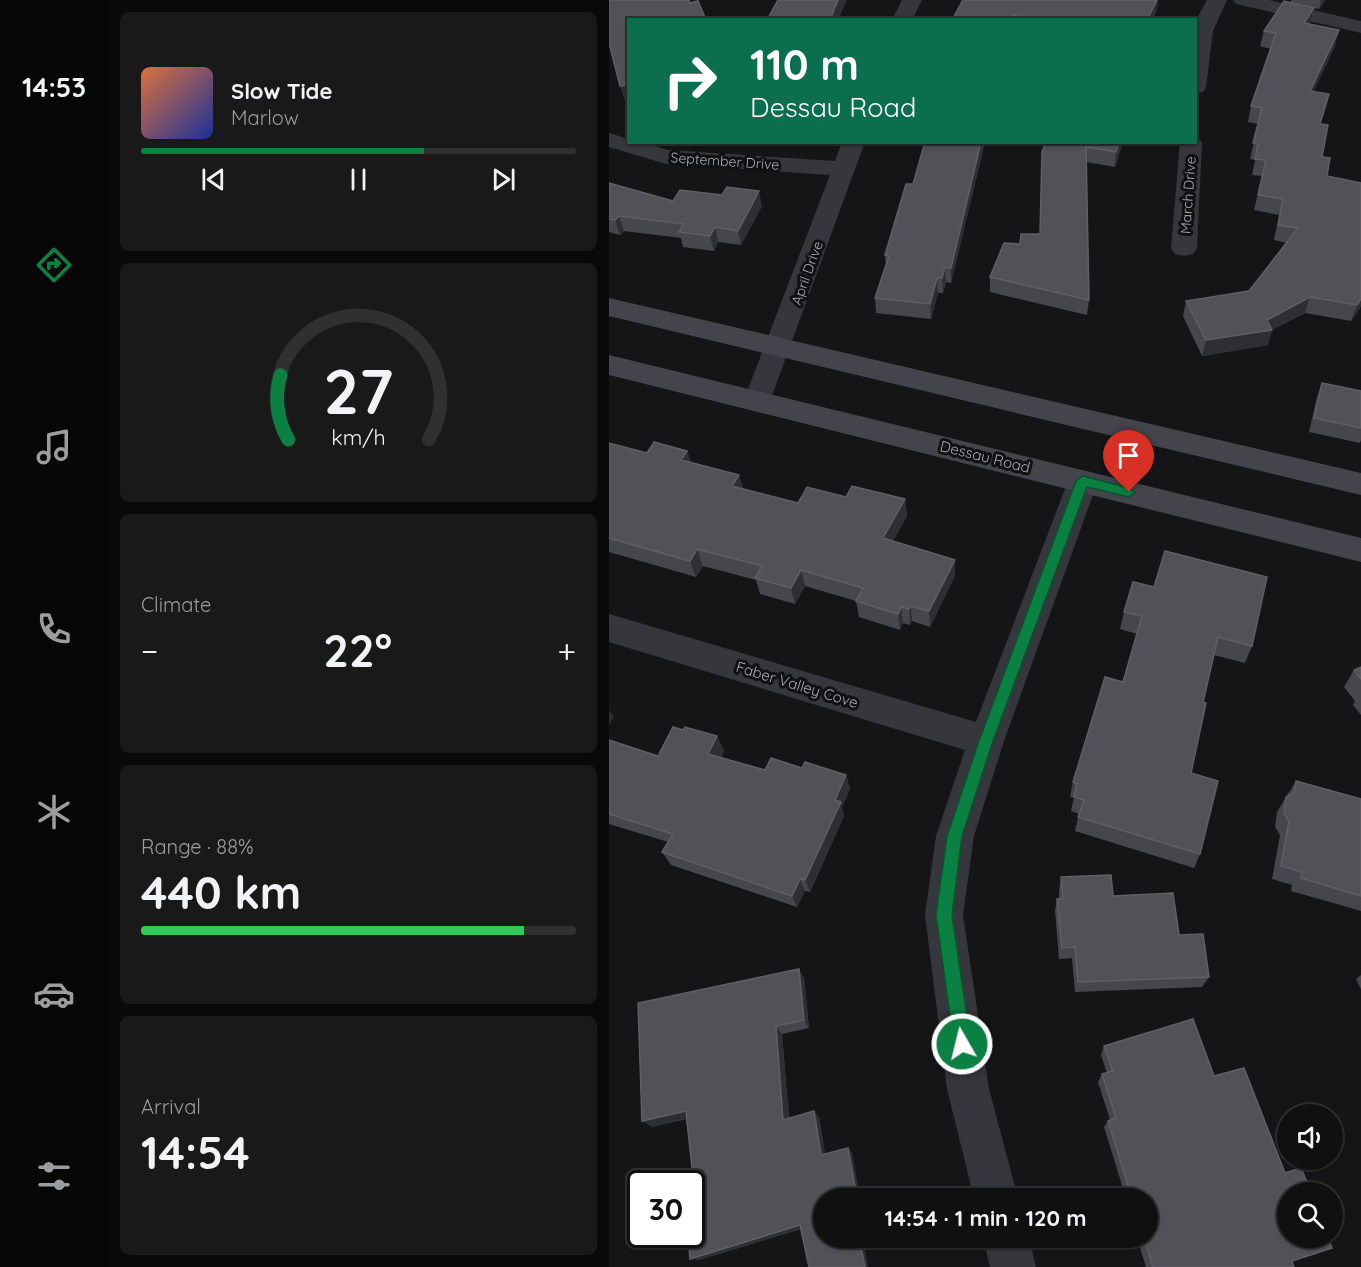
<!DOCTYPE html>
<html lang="en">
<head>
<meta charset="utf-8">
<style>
  body { margin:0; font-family:Quicksand,sans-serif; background:#19191a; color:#f1f3f6; height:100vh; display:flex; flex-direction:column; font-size:22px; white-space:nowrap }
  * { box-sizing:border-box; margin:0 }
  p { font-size:20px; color:#9c9d9f }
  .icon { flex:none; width:33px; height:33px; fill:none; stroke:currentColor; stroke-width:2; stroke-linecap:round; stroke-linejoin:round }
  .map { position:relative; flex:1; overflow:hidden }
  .sheet { display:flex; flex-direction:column; gap:12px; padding:12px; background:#090909; width:501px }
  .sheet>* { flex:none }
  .hud { position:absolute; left:18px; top:18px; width:570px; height:126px; border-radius:0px; box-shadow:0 2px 4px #0004,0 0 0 2px #303031; background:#0b6e4f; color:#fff; overflow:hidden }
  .controls { position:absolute; left:668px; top:1104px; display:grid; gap:12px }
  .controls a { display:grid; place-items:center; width:66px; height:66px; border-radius:50%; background:#101011; box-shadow:0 2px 4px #0004,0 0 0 2px #303031; font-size:30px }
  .speed { position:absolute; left:18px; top:1170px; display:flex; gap:12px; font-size:30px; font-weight:700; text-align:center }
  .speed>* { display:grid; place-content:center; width:78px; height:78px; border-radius:50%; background:#101011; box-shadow:0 2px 4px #0004,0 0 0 2px #303031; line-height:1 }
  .speed .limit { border:3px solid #111; border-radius:9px; background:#fff; color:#111 }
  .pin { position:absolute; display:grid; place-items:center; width:51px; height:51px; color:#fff; margin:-62px -26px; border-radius:50% 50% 50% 0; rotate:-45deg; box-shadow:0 0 6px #0007 }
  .pin .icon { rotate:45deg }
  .me { position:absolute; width:66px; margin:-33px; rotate:352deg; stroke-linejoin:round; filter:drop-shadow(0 0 4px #0008) }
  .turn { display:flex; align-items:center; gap:21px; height:126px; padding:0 24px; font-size:27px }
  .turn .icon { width:78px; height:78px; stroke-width:2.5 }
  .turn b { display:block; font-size:42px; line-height:51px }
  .big { font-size:45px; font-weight:700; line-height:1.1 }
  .sheet .card { flex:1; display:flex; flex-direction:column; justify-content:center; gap:9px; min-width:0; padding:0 21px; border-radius:9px; background:#19191a }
  .sheet .dial { align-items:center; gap:0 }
  .dial svg { height:156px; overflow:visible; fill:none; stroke:#303031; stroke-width:7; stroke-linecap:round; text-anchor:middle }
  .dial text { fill:#f1f3f6; stroke:none }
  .song { display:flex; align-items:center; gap:18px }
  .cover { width:72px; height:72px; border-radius:9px; background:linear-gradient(135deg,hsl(20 70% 55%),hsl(230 70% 35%)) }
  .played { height:6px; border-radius:3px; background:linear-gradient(90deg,#0b8043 65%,#303031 65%) }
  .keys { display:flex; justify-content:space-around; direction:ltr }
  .heat { display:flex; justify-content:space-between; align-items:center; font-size:33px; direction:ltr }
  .charge { height:9px; border-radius:4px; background:linear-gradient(90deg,#34c759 88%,#303031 0) }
  .trip { position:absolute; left:204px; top:1188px; width:345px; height:60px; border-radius:30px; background:#101011; box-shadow:0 2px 4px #0004,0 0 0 2px #303031; font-weight:700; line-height:60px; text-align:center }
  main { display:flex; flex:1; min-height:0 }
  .tab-bar { display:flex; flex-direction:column; width:108px; justify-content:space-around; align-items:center; background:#060607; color:#9c9d9f }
  .tab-bar .icon { width:42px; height:42px }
  .tab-bar .on { color:#0b8043 }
  .tab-bar b { font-size:27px; color:#f1f3f6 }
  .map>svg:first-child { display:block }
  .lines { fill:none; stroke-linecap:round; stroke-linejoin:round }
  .minor { fill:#36373c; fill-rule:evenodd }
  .secondary { fill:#44454c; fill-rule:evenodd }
  .wall { fill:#46474c }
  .shaded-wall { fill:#2e2f32 }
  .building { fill:#515258; stroke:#5e6066; stroke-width:1.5 }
  .route { fill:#0b8043; stroke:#07532c; stroke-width:1.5 }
  .labels { text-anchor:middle; stroke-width:6; stroke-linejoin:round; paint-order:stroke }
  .far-street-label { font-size:14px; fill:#a7abb7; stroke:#101012 }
  .street-label { font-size:15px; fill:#a7abb7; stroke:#101012 }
</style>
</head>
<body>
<main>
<nav class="tab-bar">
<b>14:53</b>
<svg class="icon on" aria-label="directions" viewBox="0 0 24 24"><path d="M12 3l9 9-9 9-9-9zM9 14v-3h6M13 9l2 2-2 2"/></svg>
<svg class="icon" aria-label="music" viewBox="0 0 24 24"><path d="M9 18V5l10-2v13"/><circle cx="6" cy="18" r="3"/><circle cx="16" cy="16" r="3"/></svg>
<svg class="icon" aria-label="phone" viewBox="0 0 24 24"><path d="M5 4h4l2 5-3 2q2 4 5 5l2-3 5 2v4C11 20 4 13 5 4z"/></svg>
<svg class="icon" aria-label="climate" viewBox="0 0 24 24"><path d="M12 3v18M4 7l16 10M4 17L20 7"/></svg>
<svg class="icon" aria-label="car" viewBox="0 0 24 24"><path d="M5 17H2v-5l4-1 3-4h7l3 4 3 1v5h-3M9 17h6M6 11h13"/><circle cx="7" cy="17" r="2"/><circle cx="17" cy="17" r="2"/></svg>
<svg class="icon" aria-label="filters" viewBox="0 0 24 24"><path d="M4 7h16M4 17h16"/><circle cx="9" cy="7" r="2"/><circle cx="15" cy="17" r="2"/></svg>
</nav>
<section class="sheet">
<div class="card">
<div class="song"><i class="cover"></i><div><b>Slow Tide</b><p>Marlow</p></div></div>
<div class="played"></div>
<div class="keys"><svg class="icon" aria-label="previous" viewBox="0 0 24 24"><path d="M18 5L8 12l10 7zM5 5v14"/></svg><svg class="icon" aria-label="pause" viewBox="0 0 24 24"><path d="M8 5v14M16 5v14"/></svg><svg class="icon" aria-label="next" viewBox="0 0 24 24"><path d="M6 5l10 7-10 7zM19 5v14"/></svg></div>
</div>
<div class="card dial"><svg viewBox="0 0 100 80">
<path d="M14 69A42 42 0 1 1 86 69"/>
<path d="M14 69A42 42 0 0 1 10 36" stroke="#0b8043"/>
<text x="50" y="56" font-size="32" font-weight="700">27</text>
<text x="50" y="72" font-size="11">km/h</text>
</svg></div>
<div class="card"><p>Climate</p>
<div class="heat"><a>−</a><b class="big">22°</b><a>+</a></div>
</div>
<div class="card"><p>Range · 88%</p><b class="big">440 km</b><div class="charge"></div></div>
<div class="card"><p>Arrival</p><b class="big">14:54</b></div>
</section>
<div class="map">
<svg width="752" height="1267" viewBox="0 0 752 1267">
  <rect width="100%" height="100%" fill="#151517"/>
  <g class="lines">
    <path class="minor" d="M293,0H313L303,20H283Z
      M598,0H618L604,31L597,87L594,92L586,93V22Z
      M624,0H660L752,21V33L627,4Z
      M0,133L20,139V142H33L59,150L226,161L233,142H256L158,409L148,412L138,409L134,402L221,175L57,164L0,147Z
      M586,136L593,142L588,248L584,254L575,256L566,254L562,248L571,142H586Z
      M474,470L485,473L489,481L395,741L365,836L354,915L380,1089L409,1198H365L338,1089L316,915L327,836L356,750L0,642V614L367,722L459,481L463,473Z
      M374,1238H420L427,1267H381Z"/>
    <path class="secondary" d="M0,298L752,473V495L0,316Z
      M0,355L752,538V562L0,375Z"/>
  </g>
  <path class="wall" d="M354,0L548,10L543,20H343Z
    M682,0H716L710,9L682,3Z
    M701,24L726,46L704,92L711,124L713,157L752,306L742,321L696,313L663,330L659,345L593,356L574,316L577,301L640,291L678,243L665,240L670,215L645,210L653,176L643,175L646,160L641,159L649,124L639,122L642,106L662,49L651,46L655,31Z
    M376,142L342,283L337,282L334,293H329L322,319L267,313L266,298L277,266L276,255L304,184Z
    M437,142H514L506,167L477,162L480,300L478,315L381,292V277L411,244L431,234Z
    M0,183L64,201L153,206L132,245L109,242L105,251L74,247L72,238L15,231L11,235L0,232Z
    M713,383L752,391V440L751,443L700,432L708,397Z
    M78,451L82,462L130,475L134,489L189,503L237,497L296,499L298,516L284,541L346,560V576L321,627L303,621L301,625L294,623L291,630L250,617L247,601L196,586L186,604L151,594L147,580L94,566L87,577L0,552V538L38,453Z
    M515,612L643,646L636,663L605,655L594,702L582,773L591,854L585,868L466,831L470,814L462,811L465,798L461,797L464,782L514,682L528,634L511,629Z
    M752,667V715L744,705L746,701L735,687L745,670Z
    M74,730L108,736L115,751L112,758L156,770L193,768L237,775L241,789L233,807L235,816L201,892L196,891L188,907L62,865L53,852L59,842L0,824V740L49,756Z
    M687,781L752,799V911L682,891L683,885L663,879L671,835L666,827L668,812Z
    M452,877L504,896L570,935L600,977L593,987L466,992L463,958L450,959L446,911L448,899H450V890Z
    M752,975V989L747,979Z
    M195,978L200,1028L173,1034L180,1118L210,1117L216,1154L243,1152L192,1229L90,1260L84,1177L77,1119L43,1127Z
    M495,1046L605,1076L685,1267H537L528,1238H538V1198H517L495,1127L499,1121L501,1120L489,1082L493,1074L498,1073L492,1055Z"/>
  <path class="shaded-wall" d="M229,0H238L229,20H221Z
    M548,0H549L548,10L543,20H538Z
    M712,0H716L710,9Z
    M705,8L701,23H695Z
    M730,30L726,46L697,107L701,91Z
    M19,84L20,100L16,101L11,86Z
    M372,142H376L342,283V268Z
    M510,142H514L506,167L507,152Z
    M150,191L153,206L132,245L129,231Z
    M10,216L15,231L11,235L6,220Z
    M106,227L109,242L105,251L101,236Z
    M336,267L337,282L334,293L333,278Z
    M328,278L329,293L322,319L321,304Z
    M701,297L696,313L663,330L659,345L593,356L597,340L658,320Z
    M752,299V306L742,321L748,305Z
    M78,451L84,468L72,460Z
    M130,475L135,492L123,486Z
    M296,499L298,516L276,554L274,538Z
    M88,549L94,566L87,577L81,561Z
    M346,560V576L321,627L320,611Z
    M192,570L196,586L186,604L182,588Z
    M302,606L303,621L301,625L300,609Z
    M292,607L294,623L291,630L289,614Z
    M0,710L5,717L0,725Z
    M108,736L115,751L106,769L99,754Z
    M237,775L241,789L233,807L235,816L201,892L196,880L226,800Z
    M191,879L196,891L188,907L183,896Z
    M190,969L195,978L200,1028L195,1020Z
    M167,1026L173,1034L180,1125L174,1120Z
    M77,1111L85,1117L43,1127L33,1121Z
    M205,1111L210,1117L217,1160L212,1155Z
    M239,1148L243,1152L251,1198H248Z
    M191,1225L197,1227L90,1260L81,1259Z
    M250,1238H254L259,1267H256Z"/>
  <path class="building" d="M0,0H80L81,3L89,1L97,20H20V85L11,86L0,43Z
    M169,0H229L221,20H158Z
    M354,0H548L538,20H423V18L403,15L402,20H343Z
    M675,1L705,8L695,23L730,30L701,91L720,94L711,124L719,125L713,157L721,158L718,176L752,183V299L748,305L701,297L658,320L663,330L597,340L577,301L640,291L689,228L669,225L674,199L649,195L657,160L646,159L649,144L644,143L653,108L642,106L667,33L655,31Z
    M316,142H372L342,268L336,267L333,278H328L321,304L266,298L280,256L276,255L297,184H304Z
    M437,142H510L507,152L477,147L480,300L381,277L395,243L411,244L412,234H431L433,152Z
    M0,183L64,201L71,190L113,195L118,187L150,191L129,231L106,227L101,236L70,232L75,224L10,216L6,220L0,219Z
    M713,383L752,391V428L705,418Z
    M45,442L78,451L72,460L130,475L123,486L189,503L198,487L237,497L243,486L296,499L274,538L346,560L320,611L302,606L300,609L292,607L289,614L247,601L254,588L192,570L182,588L146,578L153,566L88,549L81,561L0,538V443L38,453Z
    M556,551L658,577L643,646L609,637L594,702L597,703L582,773L609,781L591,854L469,817L475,800L465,797L468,784L464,782L496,677L514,682L533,616L515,612L524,582L545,587Z
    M752,667V679L745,670Z
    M64,727L74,730L76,727L108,736L99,754L156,770L162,758L193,768L196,762L237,775L226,800L232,802L196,880L191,879L183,896L53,852L64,834L0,814V740L49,756Z
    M687,781L752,799V896L692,878L693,872L672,866L680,821L675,813L677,797L685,793Z
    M502,875L504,896L564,893L570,935L594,934L600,977L469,982L466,947L453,948L448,899L454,898L452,877Z
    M190,969L195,1020L167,1026L174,1120L205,1111L212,1155L239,1148L248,1198H214V1238H250L256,1267H200L191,1225L81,1259L79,1234H82V1184H74L73,1180L84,1177L77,1111L33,1121L29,1003Z
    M584,1019L605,1076L635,1068L676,1173L692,1168L702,1192H678V1238H719L723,1248L683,1261L685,1267H544L535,1238H538V1198H523L499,1121L507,1118L493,1074L504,1071L495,1046Z"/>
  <path class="route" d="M474,476L520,488L526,492L520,497L478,487L384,741L353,836L343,915L362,1044L359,1050L353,1053L347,1050L345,1044L327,915L338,836L370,741L467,481Z"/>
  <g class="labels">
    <g class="far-street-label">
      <text transform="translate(116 161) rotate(4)" y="5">September Drive</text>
      <text transform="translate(579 195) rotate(-86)" y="5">March Drive</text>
      <text transform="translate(198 273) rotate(-70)" y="5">April Drive</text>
    </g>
    <g class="street-label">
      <text transform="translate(376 457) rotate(14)" y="5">Dessau Road</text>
      <text transform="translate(188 685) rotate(17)" y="5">Faber Valley Cove</text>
    </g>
  </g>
</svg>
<div class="controls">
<a><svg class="icon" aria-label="sound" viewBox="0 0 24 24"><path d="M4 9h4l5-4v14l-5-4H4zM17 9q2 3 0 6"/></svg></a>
<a><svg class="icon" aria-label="search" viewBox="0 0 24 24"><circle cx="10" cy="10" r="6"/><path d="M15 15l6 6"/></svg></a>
</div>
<div class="speed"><div class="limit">30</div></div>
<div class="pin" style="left:520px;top:492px;background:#d93025"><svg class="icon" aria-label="arrive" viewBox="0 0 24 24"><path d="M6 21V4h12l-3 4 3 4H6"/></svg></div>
<svg class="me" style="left:353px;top:1044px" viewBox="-20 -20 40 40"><circle r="17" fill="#0b8043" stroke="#fff" stroke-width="3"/><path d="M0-11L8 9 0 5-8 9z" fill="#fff"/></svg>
<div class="trip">14:54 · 1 min · 120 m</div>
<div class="hud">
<div class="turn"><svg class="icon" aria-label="right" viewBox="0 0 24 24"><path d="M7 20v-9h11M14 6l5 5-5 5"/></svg><div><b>110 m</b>Dessau Road</div></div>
</div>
</div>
</main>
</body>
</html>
